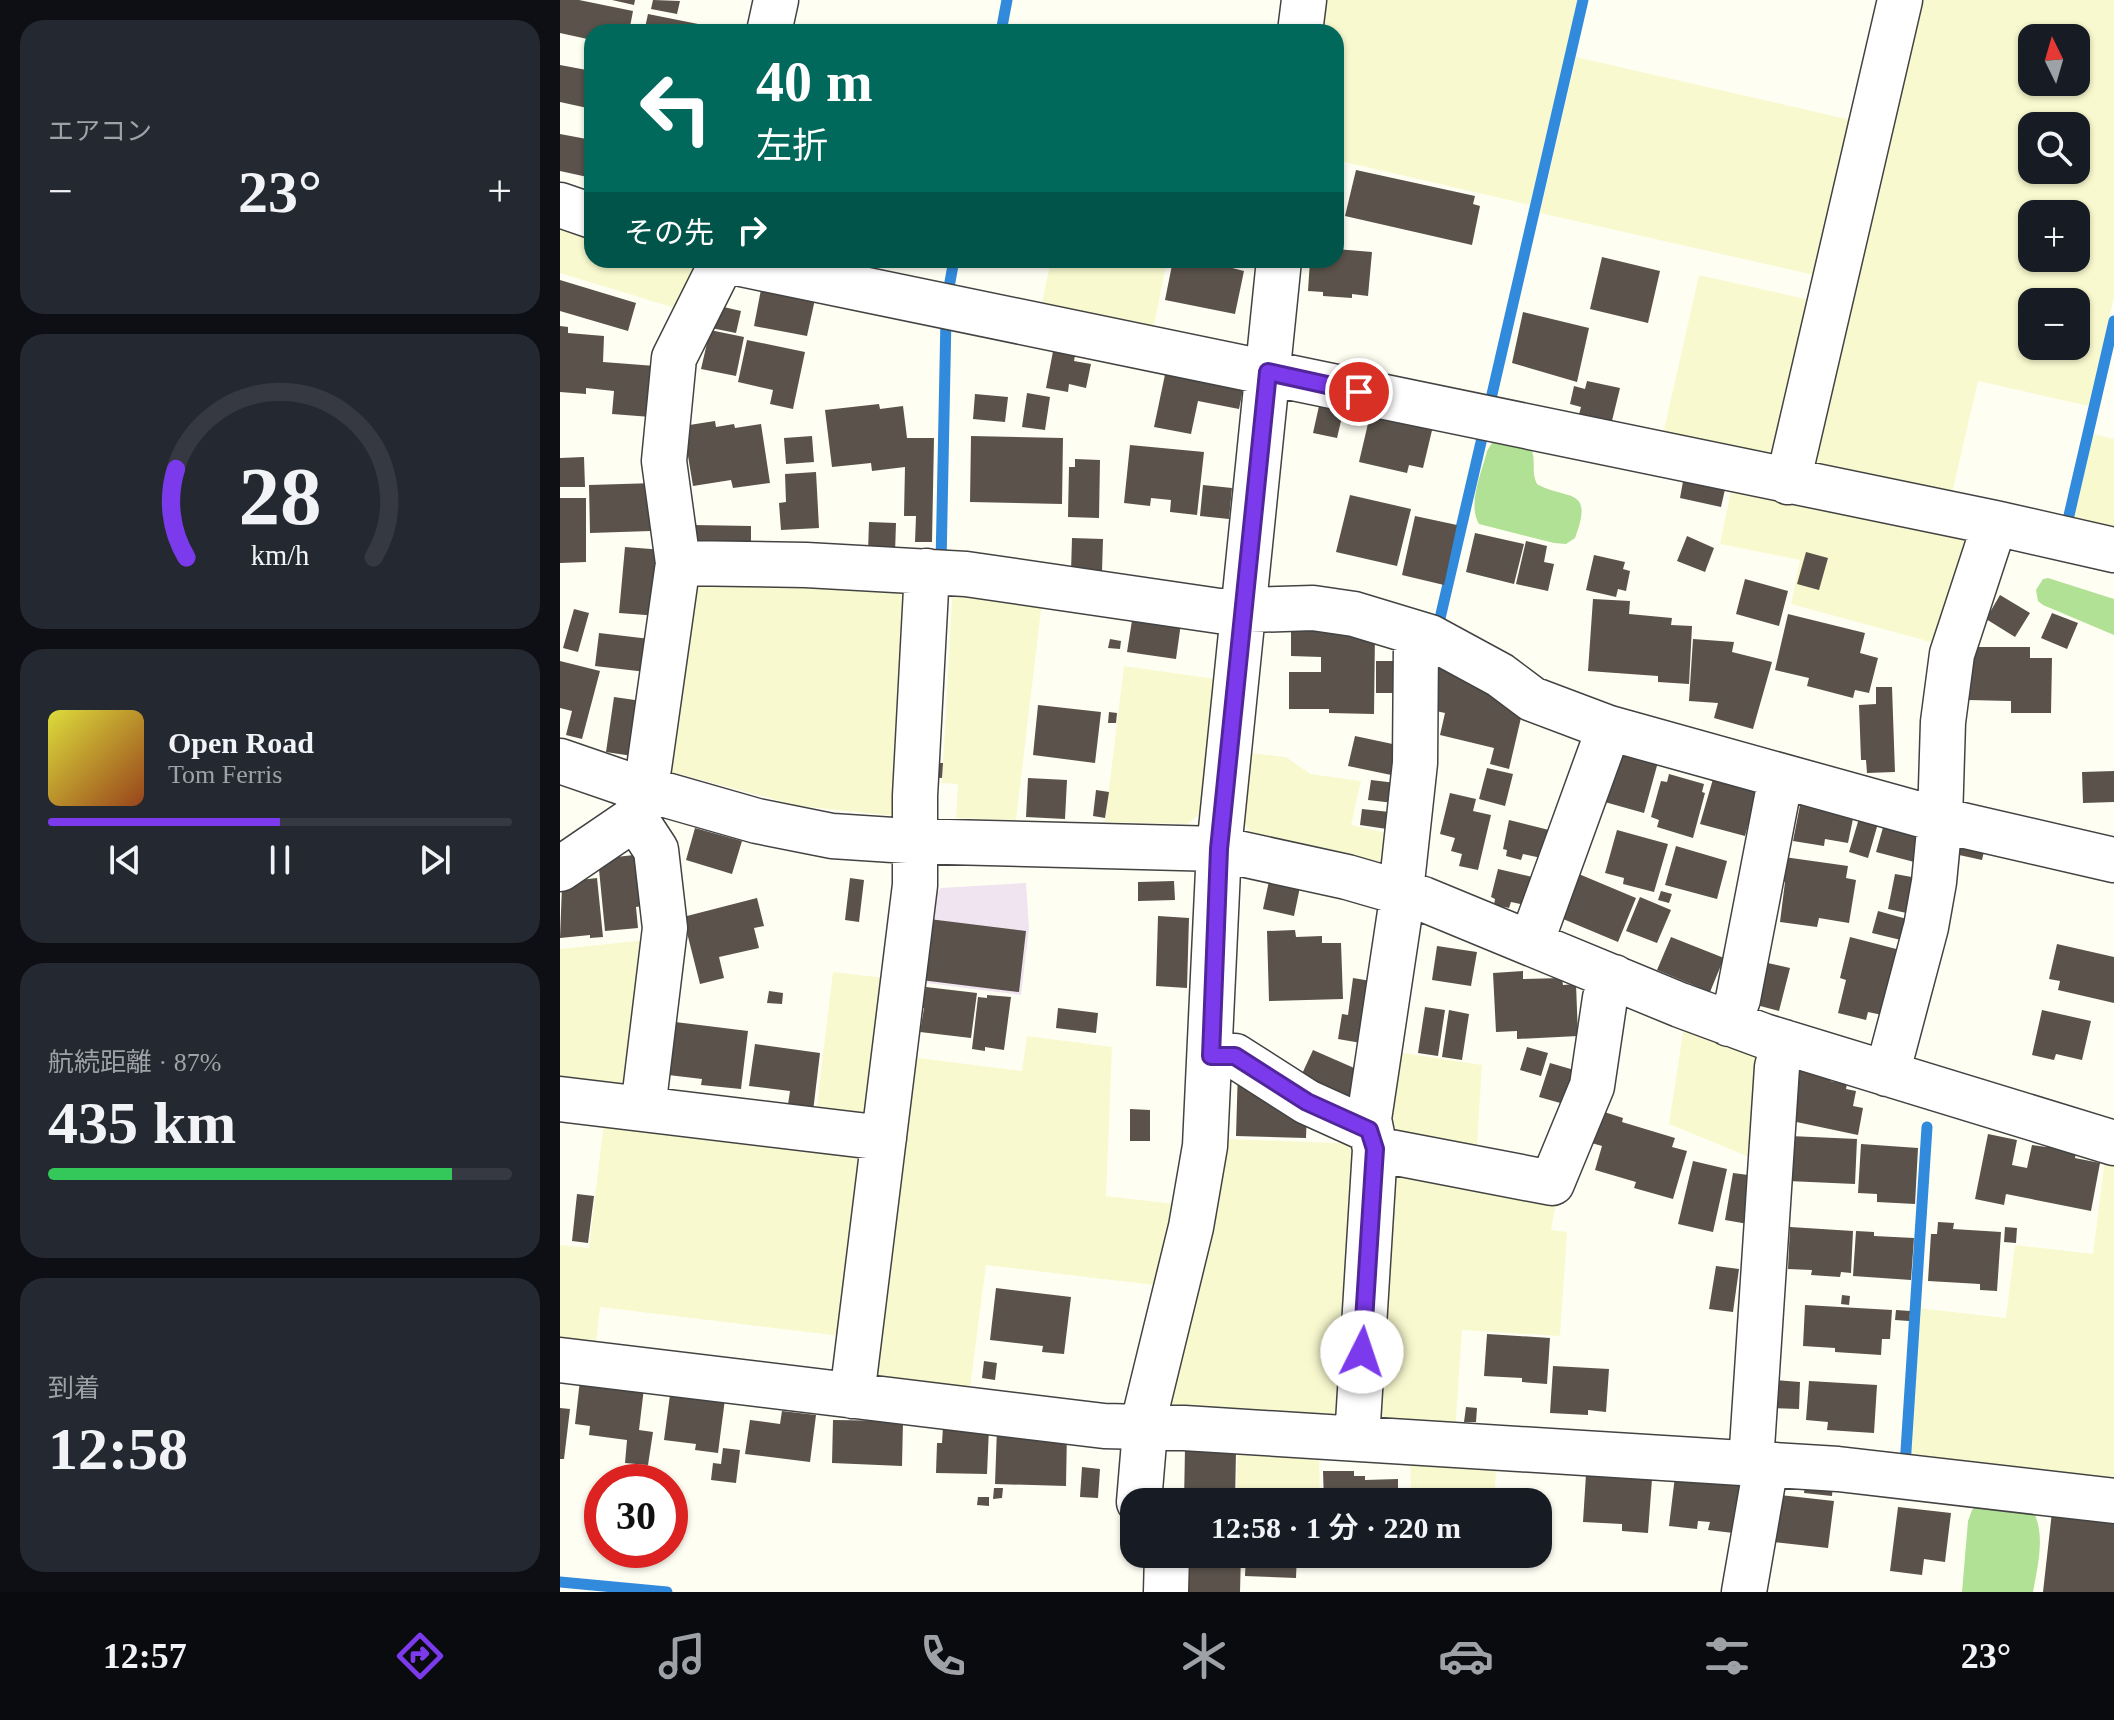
<!DOCTYPE html>
<html lang="ja">
<head>
<meta charset="utf-8">
<style>
  body { margin:0; font-family:"Times New Roman","Noto Sans JP",serif; background:#242831; color:#f1f3f6; height:100vh; display:flex; flex-direction:column; font-size:30px; white-space:nowrap }
  * { box-sizing:border-box; margin:0 }
  p { font-size:26px; color:#9ea1a6 }
  .icon { flex:none; width:44px; height:44px; fill:none; stroke:currentColor; stroke-width:2; stroke-linecap:round; stroke-linejoin:round }
  .map { position:relative; flex:1; overflow:hidden }
  .drawer { display:flex; flex-direction:column; gap:20px; padding:20px; background:#0d0f14; width:560px }
  .drawer>* { flex:none }
  .guide { position:absolute; left:24px; top:24px; width:760px; height:244px; border-radius:24px; box-shadow:0 2px 6px #0004; background:#00695c; color:#fff; overflow:hidden }
  .needle { width:52px; rotate:355deg }
  .buttons { position:absolute; left:1458px; top:24px; display:grid; gap:16px }
  .buttons a { display:grid; place-items:center; width:72px; height:72px; border-radius:16px; background:#171b24; box-shadow:0 2px 6px #0004; font-size:40px }
  .speed { position:absolute; left:24px; top:1464px; display:flex; gap:16px; font-size:40px; font-weight:700; text-align:center }
  .speed>* { display:grid; place-content:center; width:104px; height:104px; border-radius:50%; background:#171b24; box-shadow:0 2px 6px #0004; line-height:1 }
  .speed .limit { border:12px solid #d22; background:#fff; color:#111 }
  .pin { position:absolute; display:grid; place-items:center; width:68px; height:68px; color:#fff; margin:-34px; border:4px solid #fff; border-radius:50%; box-shadow:0 2px 8px #0007 }
  .me { position:absolute; width:88px; margin:-44px; rotate:4deg; stroke-linejoin:round; filter:drop-shadow(0 0 6px #0008) }
  .turn { display:flex; align-items:center; gap:28px; height:168px; padding:0 40px; font-size:36px }
  .turn .icon { width:104px; height:104px; stroke-width:2.5 }
  .turn b { display:block; font-size:56px; line-height:68px }
  .then { display:flex; align-items:center; height:76px; padding:0 40px; background:#0003; gap:16px; font-size:30px }
  .big { font-size:60px; font-weight:600; line-height:1.1 }
  .drawer .widget { flex:1; display:flex; flex-direction:column; justify-content:center; gap:12px; min-width:0; padding:0 28px; border-radius:24px; background:#242831 }
  .drawer .dial { align-items:center; gap:0 }
  .dial svg { height:208px; overflow:visible; fill:none; stroke:#363941; stroke-width:7; stroke-linecap:round; text-anchor:middle }
  .dial text { fill:#f1f3f6; stroke:none }
  .song { display:flex; align-items:center; gap:24px }
  .cover { width:96px; height:96px; border-radius:12px; background:linear-gradient(135deg,hsl(60 70% 55%),hsl(20 70% 35%)) }
  .played { height:8px; border-radius:4px; background:linear-gradient(90deg,#7c3aed 50%,#363941 50%) }
  .keys { display:flex; justify-content:space-around; direction:ltr }
  .heat { display:flex; justify-content:space-between; align-items:center; font-size:44px; direction:ltr }
  .charge { height:12px; border-radius:6px; background:linear-gradient(90deg,#34c759 87%,#363941 0) }
  .trip { position:absolute; left:560px; top:1488px; width:432px; height:80px; border-radius:24px; background:#171b24; box-shadow:0 2px 6px #0004; font-weight:600; line-height:80px; text-align:center }
  .tab-bar { display:flex; height:128px; justify-content:space-around; align-items:center; background:#090b0e; color:#9ea1a6 }
  .tab-bar .icon { width:56px; height:56px }
  .tab-bar .selected { color:#7c3aed }
  .tab-bar b { font-size:36px; color:#f1f3f6 }
  main { display:flex; flex:1; min-height:0 }
  .map>svg:first-child { display:block }
  .industrial { fill:#efe4ef }
  .farmland { fill:#f9f9cf; fill-rule:evenodd }
  .forest { fill:#b1e195 }
  .lines { fill:none; stroke-linecap:round; stroke-linejoin:round }
  .stream { stroke:#318adc; stroke-width:11 }
  .building { fill:#5a524b }
  .minor-casing { stroke:#434343; stroke-width:47 }
  .minor { stroke:#fff; stroke-width:44 }
  .route-casing { stroke:#51269a; stroke-width:20 }
  .route { stroke:#7c3aed; stroke-width:14 }
</style>
</head>
<body>
<main>
<section class="drawer">
<div class="widget"><p>エアコン</p>
<div class="heat"><a>−</a><b class="big">23°</b><a>+</a></div>
</div>
<div class="widget dial"><svg viewBox="0 0 100 80">
<path d="M14 69A42 42 0 1 1 86 69"/>
<path d="M14 69A42 42 0 0 1 10 35" stroke="#7c3aed"/>
<text x="50" y="56" font-size="32" font-weight="700">28</text>
<text x="50" y="72" font-size="11">km/h</text>
</svg></div>
<div class="widget">
<div class="song"><i class="cover"></i><div><b>Open Road</b><p>Tom Ferris</p></div></div>
<div class="played"></div>
<div class="keys"><svg class="icon" aria-label="previous" viewBox="0 0 24 24"><path d="M18 5L8 12l10 7zM5 5v14"/></svg><svg class="icon" aria-label="pause" viewBox="0 0 24 24"><path d="M8 5v14M16 5v14"/></svg><svg class="icon" aria-label="next" viewBox="0 0 24 24"><path d="M6 5l10 7-10 7zM19 5v14"/></svg></div>
</div>
<div class="widget"><p>航続距離 · 87%</p><b class="big">435 km</b><div class="charge"></div></div>
<div class="widget"><p>到着</p><b class="big">12:58</b></div>
</section>
<div class="map">
<svg width="1554" height="1592" viewBox="0 0 1554 1592">
  <rect width="100%" height="100%" fill="#fffef3"/>
  <path class="industrial" d="M466,883L469,929L461,995L359,982L369,900L381,888Z"/>
  <path class="farmland" d="M765,0H1018L970,205L776,160V32H762Z
    M1356,0H1554V297L1529,406L1418,381L1389,506L1248,478ZM1472,38H1516V82H1472ZM1472,126H1516V170H1472ZM1472,214H1516V258H1472ZM1472,302H1516V346H1472Z
    M1016,57L1295,121L1259,276L980,213Z
    M0,213L32,224V260H138L147,263L128,312L0,273Z
    M491,260H607L591,340L479,317Z
    M1139,275L1259,302L1221,464L1100,448Z
    M1533,434L1554,439V542L1510,532Z
    M1173,481L1425,532L1386,646L1231,604L1240,560L1160,544Z
    M348,578L336,816L239,806L108,771L127,579Z
    M393,581L483,593L456,820L396,818L398,784L382,783Z
    M564,666L655,679L641,813L627,824L545,822Z
    M690,753L726,757L750,774L801,781L791,825L840,836L836,871L694,837L684,823Z
    M96,939L76,1101L0,1091V949Z
    M273,972L333,979L315,1121L255,1122Z
    M1124,1026L1196,1053L1204,1064L1197,1160L1109,1124Z
    M467,1036L552,1047L546,1196L614,1204L594,1285L426,1265L409,1396L310,1384L350,1057L462,1071Z
    M830,1051L922,1065L916,1160L820,1128Z
    M45,1113L305,1144L289,1337L40,1307L35,1350L0,1346V1245L29,1248Z
    M667,1139L802,1144L787,1425L620,1415L610,1401Z
    M1545,1159L1554,1162V1487L1348,1464L1358,1308L1446,1318L1455,1245L1533,1254Z
    M825,1167L998,1193L991,1230L1007,1232L1000,1336L902,1330L895,1432L808,1426Z
    M678,1442L759,1447L760,1502H676Z
    M850,1453L937,1458L934,1502H851Z"/>
  <path class="forest" d="M940,439L969,446C978,458 970,471 977,484C1006,501 1035,485 1015,538L1006,544L994,543L919,524C907,504 922,472 927,451L932,443Z
    M1488,578L1554,599V635L1483,605L1478,601L1476,590L1483,579Z
    M1422,1501L1470,1506C1487,1530 1478,1564 1473,1592H1402L1408,1521L1412,1510Z"/>
  <g class="lines">
    <path class="stream" d="M441,32L447,0
      M387,298L394,260
      M930,403L1023,0
      M1507,524L1554,321
      M381,564L386,317
      M878,627L925,425
      M1345,1466L1367,1127
      M0,1582L107,1592"/>
  </g>
  <path class="building" d="M0,0H19L73,11L69,32H32V40L0,33Z
    M52,0H75L74,5Z
    M93,0L120,1L117,14L91,9Z
    M88,14L173,31V32H84Z
    M0,65L32,71V109L0,102Z
    M0,134L32,140V178L0,171Z
    M796,170L915,196L913,204L920,206L912,245L785,216Z
    M776,249L812,252L808,296L792,294V298L763,296V292L748,291L750,260H776Z
    M1042,257L1100,271L1088,323L1030,309Z
    M613,260H641L684,271L675,314L605,300Z
    M203,279L257,290L247,336L194,326Z
    M0,280L76,303L68,331L0,311Z
    M155,305L181,311L176,333L151,328Z
    M963,312L1029,328L1017,382L952,363Z
    M0,326L8,327V333L44,336L43,362L95,366L91,417L52,414L54,391L26,388V394L0,392Z
    M150,330L184,337L176,376L141,369Z
    M187,340L245,352L233,409L210,404L213,390L178,382Z
    M495,341L517,345L514,361L531,364L526,388L509,384L508,392L486,388Z
    M607,365L685,380L679,409L638,401L631,434L594,427Z
    M1027,381L1060,388L1050,429L1017,422L1021,407L1010,404L1014,386L1025,389Z
    M745,391L786,400L777,438L753,433L759,406L742,403Z
    M467,393L490,397L485,430L462,427Z
    M415,394L448,397L445,422L413,419Z
    M319,404L320,409L343,406L347,438H374L372,542H355L356,516H344L345,467L312,471L311,463L272,467L265,410Z
    M810,415L874,422L863,468L849,465L847,473L799,462Z
    M155,421L156,427L174,424L175,428L201,424L210,483L173,488L171,480L133,486L123,426Z
    M252,436L254,462L226,464L224,438Z
    M411,436L503,438L502,504L410,502Z
    M570,445L644,452L637,515L610,512L611,500L591,498L590,506L564,503Z
    M24,457L25,487H0V458Z
    M515,459L540,460L539,518L508,517L509,467H515Z
    M256,472L259,528L221,530L219,503L226,502L225,474Z
    M1124,476L1166,485L1161,507L1120,498Z
    M96,483L91,531L30,533L29,485Z
    M643,485L672,488L669,519L640,516Z
    M790,495L851,509L837,566L776,552Z
    M0,498H26V562L0,563Z
    M855,516L897,525L884,585L842,575Z
    M309,522L336,523L335,553H308Z
    M133,525L191,526V552L132,551Z
    M915,533L964,544L954,584L906,572Z
    M1127,536L1154,548L1145,572L1117,561Z
    M512,538L543,539L542,572H511Z
    M966,541L987,546L984,562L994,564L988,591L956,584Z
    M65,547L104,550L99,616L59,613Z
    M1246,552L1268,558L1259,590L1237,584Z
    M1034,555L1065,562L1063,569L1070,571L1066,591L1058,589L1056,597L1026,590Z
    M1185,579L1228,591L1219,626L1176,614Z
    M1440,595L1470,613L1455,637L1426,619Z
    M1033,599L1070,601L1069,614L1112,618L1111,625L1132,626L1129,684L1098,682V676L1028,671Z
    M574,608L622,616L616,659L567,652Z
    M14,609L29,613L18,652L3,648Z
    M1492,613L1518,623L1507,649L1481,638Z
    M1228,614L1305,633L1300,653L1318,658L1309,693L1295,690L1293,698L1247,686L1249,678L1215,670Z
    M731,622L815,632L814,714L769,713V709H729V672H761V657L731,656Z
    M39,633L90,639L86,672L35,666Z
    M550,639L561,641L560,649L548,648Z
    M1133,639L1174,642L1172,652L1212,662L1193,729L1154,718L1158,703L1129,701Z
    M1409,647H1470V658H1492L1491,713H1451V701L1408,700Z
    M0,661L40,671L22,739L6,735L12,711L0,708Z
    M816,661H850L849,693H816Z
    M877,665L913,673L910,685L945,693L964,705L949,769L930,764L934,748L880,735L885,713L867,709Z
    M1316,687H1332L1335,772L1307,773L1306,760H1301L1299,705L1316,704Z
    M54,697L82,701L79,757L46,752Z
    M478,705L541,712L535,763L473,755Z
    M549,712L557,713L556,723H548Z
    M795,736L842,746L836,776L788,766Z
    M1049,748L1098,762L1084,813L1034,799Z
    M373,763H383L382,778L372,777Z
    M927,768L953,774L945,806L919,799Z
    M1554,771V802L1523,803L1522,772Z
    M1155,772L1199,784L1185,836L1140,824Z
    M1109,774L1144,784L1142,792L1145,793L1133,838L1097,827L1099,820L1091,817L1101,781L1107,782Z
    M468,778L507,780L505,819L466,817Z
    M811,780L836,783L834,803L808,800Z
    M536,790L549,792L545,818L533,816Z
    M890,793L916,799L913,811L931,815L918,870L899,866L902,854L891,851L895,838L880,834Z
    M1242,795L1295,809L1288,843L1265,839L1264,846L1233,841Z
    M802,809L830,812L827,829L800,825Z
    M1300,815L1319,820L1308,858L1289,852Z
    M1326,817L1367,828L1358,863L1316,852Z
    M949,820L993,831L986,859L963,854L961,860L946,856L947,850L943,849Z
    M135,828L182,841L172,874L126,860Z
    M1057,830L1108,844L1094,892L1063,884L1064,878L1045,873Z
    M1394,835L1426,843L1422,860L1390,853Z
    M1116,846L1167,861L1157,899L1105,885Z
    M83,854L89,905L76,907L78,928L45,931L38,859Z
    M1224,857L1288,866L1286,878L1296,880L1289,923L1259,918L1257,927L1220,922L1225,882L1221,881Z
    M938,869L981,879L974,907L951,902L949,908L934,905L935,899L931,897Z
    M1014,872L1076,898L1058,942L996,916Z
    M1335,874L1363,879L1356,915L1328,909Z
    M37,878L43,937L30,938V935L0,938L2,886L20,884V880Z
    M290,878L304,880L299,922L285,920Z
    M614,881L615,900L578,901V882Z
    M709,881L740,887L734,916L703,909Z
    M1101,891L1112,894L1109,903L1098,900Z
    M1080,897L1111,910L1097,943L1066,931Z
    M197,898L204,926L194,928L199,948L159,957L164,978L140,984L123,917Z
    M1318,911L1354,921L1349,942L1312,933Z
    M598,916L629,918L627,988L596,986Z
    M369,919L466,931L459,992L361,980Z
    M735,930L736,937L762,936V943H781L783,999L709,1001L707,931Z
    M1111,937L1164,958L1150,992L1097,970Z
    M1290,937L1344,951L1327,1016L1308,1012L1306,1020L1278,1013L1286,980L1280,978Z
    M1497,944L1554,957V1003L1498,990L1500,981L1489,979Z
    M877,946L917,952L911,986L872,980Z
    M1199,961L1230,968L1219,1011L1189,1003Z
    M963,971V979L1002,978L1003,985L1016,984L1018,1036L957,1039V1031L936,1032L933,973Z
    M793,978L817,982L807,1044L778,1039L782,1014L788,1015Z
    M366,987L417,993L411,1038L360,1032L364,1008L357,1007L358,992H365Z
    M209,991L223,993L222,1004L207,1003Z
    M427,995L451,997L444,1050L425,1047V1051L412,1049L418,997L427,998Z
    M865,1007L885,1010L878,1056L858,1053Z
    M498,1008L538,1013L536,1033L496,1028Z
    M889,1010L909,1014L902,1060L882,1057Z
    M1482,1010L1531,1021L1522,1060L1496,1054L1494,1060L1472,1055Z
    M107,1021L188,1031L181,1089L141,1085L142,1079L100,1074Z
    M195,1044L260,1053L252,1120L226,1118L230,1091L189,1086Z
    M967,1047L988,1053L981,1076L960,1070Z
    M753,1050L801,1071L789,1098L741,1076Z
    M990,1063L1021,1072L1011,1106L979,1097Z
    M678,1068L747,1111L746,1138L676,1136Z
    M1238,1068L1271,1075L1270,1081L1287,1084L1286,1089L1296,1091L1293,1106L1303,1108L1298,1135L1227,1120Z
    M570,1109L590,1110V1141H570Z
    M1038,1110L1063,1118L1062,1122L1115,1138L1112,1147L1127,1151L1113,1199L1074,1188L1076,1182L1035,1170L1042,1146L1028,1142Z
    M1428,1134L1457,1140L1452,1165L1467,1168L1472,1145L1486,1147L1488,1143L1503,1147L1502,1151L1516,1153L1515,1158L1540,1163L1531,1211L1446,1194L1444,1205L1415,1199Z
    M1230,1136L1297,1139L1295,1184L1228,1181Z
    M1301,1144L1358,1148L1355,1204L1317,1202V1194L1298,1193Z
    M1133,1161L1167,1169L1153,1232L1118,1224Z
    M1173,1173L1196,1176L1188,1224L1165,1220Z
    M17,1194L34,1196L28,1243L12,1241Z
    M1378,1222L1394,1223L1393,1229L1441,1232L1437,1291L1420,1290V1284L1368,1281L1371,1234H1377Z
    M1230,1227L1293,1231L1291,1273L1281,1272L1280,1277L1251,1275L1252,1270L1228,1269Z
    M1445,1227L1457,1228L1456,1243L1444,1242Z
    M1296,1231L1314,1232V1236L1354,1238L1351,1280L1293,1276Z
    M1156,1266L1179,1269L1173,1312L1149,1309Z
    M436,1288L511,1297L504,1354L482,1352L483,1346L430,1340Z
    M1282,1295L1290,1296L1289,1305L1281,1304Z
    M1245,1305L1332,1310L1330,1339H1322L1321,1355L1275,1352V1348L1243,1346Z
    M1336,1310L1350,1311L1349,1321L1335,1320Z
    M927,1334L990,1338L987,1384L962,1382V1378L924,1376Z
    M424,1361L437,1363L435,1380L422,1378Z
    M993,1366L1049,1369L1046,1412L1028,1410V1415L990,1413Z
    M20,1380L84,1388L79,1430L93,1432L88,1465L65,1463L67,1440L29,1435L30,1426L15,1424Z
    M1214,1380L1240,1382L1239,1409L1212,1408Z
    M1249,1381L1317,1385L1314,1433L1267,1430L1268,1422L1246,1420Z
    M111,1387L165,1399L158,1453L135,1450L136,1444L104,1440Z
    M906,1407L917,1408L916,1422H904Z
    M0,1408L10,1409L4,1459H0Z
    M222,1411L256,1415L250,1462L185,1454L190,1420L220,1424Z
    M273,1420L343,1421L342,1466L272,1463Z
    M383,1427L429,1428L427,1474L376,1473L377,1443H382Z
    M437,1428L507,1430L506,1486L435,1484Z
    M163,1448L180,1450L176,1483L151,1480L153,1463L161,1464Z
    M625,1448L676,1450L675,1502H624Z
    M522,1467L540,1469L538,1498L520,1497Z
    M1116,1468L1189,1477L1182,1534L1148,1530L1150,1522L1138,1521L1137,1529L1109,1526Z
    M763,1471H794V1476H805V1480L838,1479V1502H764Z
    M1026,1474L1092,1479L1088,1533L1062,1531V1524L1023,1522Z
    M1246,1479L1273,1482L1272,1496L1244,1493Z
    M434,1488H443L442,1498L433,1499Z
    M1220,1495L1274,1501L1268,1548L1214,1542Z
    M418,1497H429V1506L417,1505Z
    M1493,1503L1554,1520V1592H1483Z
    M1338,1507L1391,1513L1385,1562L1364,1559L1362,1575L1330,1571Z
    M623,1554H681L680,1592H622Z
    M686,1554H737L736,1578L685,1576Z"/>
  <g class="lines">
    <g class="minor-casing">
      <path id="minor" d="M209,32L216,0
        M740,32L744,0
        M0,205L32,216
        M162,260L1435,523L1554,550
        M1228,482L1340,0
        M118,563L246,565L406,574L659,611L753,608L794,614L870,637L940,675L972,699L1049,728L1380,820L1554,860
        M0,761L64,783L197,821L272,836L348,841L659,849L787,877L863,899L1120,1005L1204,1036L1554,1143
        M75,818L96,850L105,928L83,1109
        M0,869L75,818L89,768L118,563L104,461L114,358L163,260
        M838,891L843,873L855,763L856,644L860,634
        M971,943L1049,728
        M1169,1024L1178,999L1221,776
        M651,1056H675L747,1102L809,1130
        M1327,1074L1366,927L1374,882L1380,820L1383,722L1392,654L1435,523
        M0,1099L324,1138
        M815,1149L992,1183L1032,1086L1045,998L1054,977
        M0,1360L544,1426L624,1428L1278,1469L1554,1501
        M292,1396L355,885V796L367,571
        M797,1439L815,1149L809,1119L840,912L846,894
        M1191,1463L1217,1067L1224,1042
        M579,1502L587,1407L631,1227L645,1146L659,849L719,260
        M606,1592L607,1554
        M1184,1592L1206,1465"/>
    </g>
    <use href="#minor" class="minor"/>
  </g>
  <g class="lines">
    <g class="route-casing">
      <path id="route" d="M799,392L708,372L659,849L651,1056H675L747,1102L809,1130L815,1149L802,1352"/>
    </g>
    <use href="#route" class="route"/>
  </g>
</svg>
<div class="buttons">
<a><svg class="needle" viewBox="-14 -14 28 28"><path d="M0-13l5 13h-10z" fill="#e53935"/><path d="M0 13l5-13h-10z" fill="#9ea1a6"/></svg></a>
<a><svg class="icon" aria-label="search" viewBox="0 0 24 24"><circle cx="10" cy="10" r="6"/><path d="M15 15l6 6"/></svg></a>
<a>+</a>
<a>−</a>
</div>
<div class="speed"><div class="limit">30</div></div>
<div class="pin" style="left:799px;top:392px;background:#d93025"><svg class="icon" aria-label="arrive" viewBox="0 0 24 24"><path d="M6 21V4h12l-3 4 3 4H6"/></svg></div>
<svg class="me" style="left:802px;top:1352px" viewBox="-20 -20 40 40"><circle r="19" fill="#fff"/><path d="M0-13L10 11 0 6-10 11z" fill="#7c3aed"/></svg>
<div class="trip">12:58 · 1 分 · 220 m</div>
<div class="guide">
<div class="turn"><svg class="icon" aria-label="left" viewBox="0 0 24 24"><path d="M17 20v-9H6M10 6l-5 5 5 5"/></svg><div><b>40 m</b>左折</div></div>
<div class="then">その先<svg class="icon" aria-label="right" viewBox="0 0 24 24"><path d="M7 20v-9h11M14 6l5 5-5 5"/></svg></div>
</div>
</div>
</main>
<nav class="tab-bar">
<b>12:57</b>
<svg class="icon selected" aria-label="directions" viewBox="0 0 24 24"><path d="M12 3l9 9-9 9-9-9zM9 14v-3h6M13 9l2 2-2 2"/></svg>
<svg class="icon" aria-label="music" viewBox="0 0 24 24"><path d="M9 18V5l10-2v13"/><circle cx="6" cy="18" r="3"/><circle cx="16" cy="16" r="3"/></svg>
<svg class="icon" aria-label="phone" viewBox="0 0 24 24"><path d="M5 4h4l2 5-3 2q2 4 5 5l2-3 5 2v4C11 20 4 13 5 4z"/></svg>
<svg class="icon" aria-label="climate" viewBox="0 0 24 24"><path d="M12 3v18M4 7l16 10M4 17L20 7"/></svg>
<svg class="icon" aria-label="car" viewBox="0 0 24 24"><path d="M5 17H2v-5l4-1 3-4h7l3 4 3 1v5h-3M9 17h6M6 11h13"/><circle cx="7" cy="17" r="2"/><circle cx="17" cy="17" r="2"/></svg>
<svg class="icon" aria-label="filters" viewBox="0 0 24 24"><path d="M4 7h16M4 17h16"/><circle cx="9" cy="7" r="2"/><circle cx="15" cy="17" r="2"/></svg>
<b>23°</b>
</nav>
</body>
</html>
